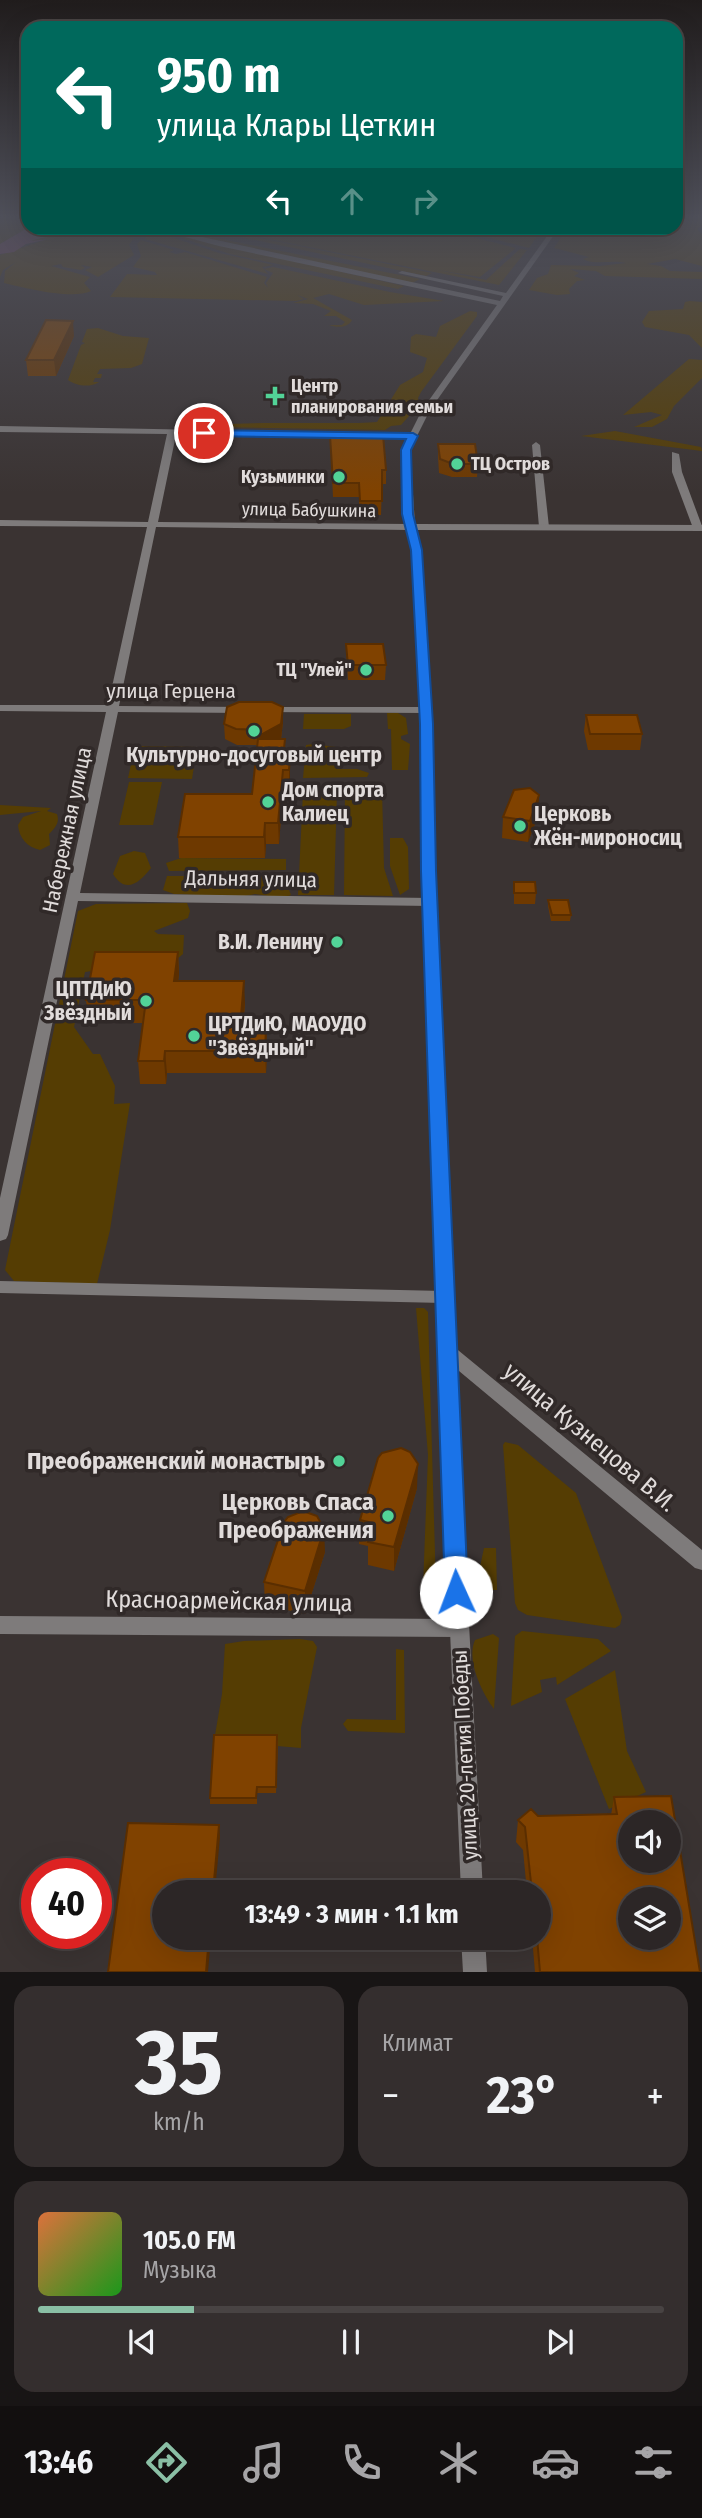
<!DOCTYPE html>
<html lang="ru">
<head>
<meta charset="utf-8">
<style>
  body { margin:0; font-family:"Fira Sans Condensed",sans-serif; background:#342e2e; color:#f1f3f6; height:100vh; display:flex; flex-direction:column; font-size:26px; white-space:nowrap }
  * { box-sizing:border-box; margin:0 }
  p { font-size:23px; color:#a6a5a7 }
  .icon { flex:none; width:38px; height:38px; fill:none; stroke:currentColor; stroke-width:2; stroke-linecap:round; stroke-linejoin:round }
  .map { position:relative; height:1972px; overflow:hidden }
  .details { display:flex; flex-direction:column; gap:14px; padding:14px; background:#181515; flex:1 }
  .details>* { flex:none }
  .hud { position:absolute; left:21px; top:21px; width:662px; height:214px; border-radius:21px; box-shadow:0 7px 28px #0002,0 0 0 2px #484343; background:#00695c; color:#fff; overflow:hidden }
  .controls { position:absolute; left:618px; top:1810px; display:grid; gap:14px }
  .controls a { display:grid; place-items:center; width:63px; height:63px; border-radius:50%; background:#2c2626; box-shadow:0 7px 28px #0002,0 0 0 2px #484343; font-size:35px }
  .speed { position:absolute; left:21px; top:1858px; display:flex; gap:14px; font-size:35px; font-weight:700; text-align:center }
  .speed>* { display:grid; place-content:center; width:91px; height:91px; border-radius:50%; background:#2c2626; box-shadow:0 7px 28px #0002,0 0 0 2px #484343; line-height:1 }
  .speed .limit { border:10px solid #d22; background:#fff; color:#111 }
  .pin { position:absolute; display:grid; place-items:center; width:60px; height:60px; color:#fff; margin:-30px; border:4px solid #fff; border-radius:50%; box-shadow:0 2px 7px #0007 }
  .me { position:absolute; width:77px; margin:-38px; rotate:358deg; stroke-linejoin:round; filter:drop-shadow(0 0 5px #0008) }
  .turn { display:flex; align-items:center; gap:24px; height:147px; padding:0 21px; font-size:32px }
  .turn .icon { width:91px; height:91px; stroke-width:2.5 }
  .turn b { display:block; font-size:49px; line-height:60px }
  .lanes { display:flex; align-items:center; height:66px; padding:0 21px; background:#0003; justify-content:center; gap:35px; direction:ltr }
  .lanes .off { opacity:.35 }
  .big { font-size:52px; font-weight:700; line-height:1.1 }
  .details .widget { flex:1; display:flex; flex-direction:column; justify-content:center; gap:10px; min-width:0; padding:0 24px; border-radius:21px; background:#342e2e }
  .details .dial { align-items:center; gap:0 }
  .dial b { font-size:91px; line-height:1 }
  .song { display:flex; align-items:center; gap:21px }
  .cover { width:84px; height:84px; border-radius:10px; background:linear-gradient(135deg,hsl(20 70% 55%),hsl(120 70% 35%)) }
  .played { height:7px; border-radius:4px; background:linear-gradient(90deg,#8abfa5 25%,#484343 25%) }
  .keys { display:flex; justify-content:space-around; direction:ltr }
  .heat { display:flex; justify-content:space-between; align-items:center; font-size:38px; direction:ltr }
  .details .tiles { flex:1; display:grid; gap:14px; grid-template-columns:1fr 1fr }
  .widget:last-child { grid-column:span 2 }
  .trip { position:absolute; left:152px; top:1880px; width:399px; height:70px; border-radius:35px; background:#2c2626; box-shadow:0 7px 28px #0002,0 0 0 2px #484343; font-weight:700; line-height:70px; text-align:center }
  .tabs { display:flex; height:112px; justify-content:space-around; align-items:center; background:#120f0f; color:#a6a5a7 }
  .tabs .icon { width:49px; height:49px }
  .tabs .active { color:#8abfa5 }
  .tabs b { font-size:32px; color:#f1f3f6 }
  .map>svg:first-child { display:block }
  .green { fill:#553d03 }
  .water { fill:#813f6b }
  .lines { fill:none; stroke-linecap:round; stroke-linejoin:round }
  .minor { fill:#7e7b7b; fill-rule:evenodd }
  .tertiary { fill:#7e7b7b; fill-rule:evenodd }
  .wall { fill:#6e3900 }
  .shaded-wall { fill:#5a2e00 }
  .building { fill:#804200; stroke:#5a2e00; stroke-width:2; fill-rule:evenodd }
  .route { fill:#1a73e8; stroke:#114b97; stroke-width:2 }
  .poi-dot { fill:#52d397; stroke:#302928; stroke-width:2.5 }
  .labels { text-anchor:middle; stroke-width:7; stroke-linejoin:round; paint-order:stroke }
  .far-poi-label { font-size:18px; font-weight:bold; fill:#e1dcdb; stroke:#302928; text-anchor:start }
  .far-street-label { font-size:18px; fill:#e1dcdb; stroke:#302928 }
  .street-label { font-size:21px; fill:#e1dcdb; stroke:#302928 }
  .poi-label { font-size:21px; font-weight:bold; fill:#e1dcdb; stroke:#302928; text-anchor:start }
  .near-street-label { font-size:24px; fill:#e1dcdb; stroke:#302928 }
  .near-poi-label { font-size:24px; font-weight:bold; fill:#e1dcdb; stroke:#302928; text-anchor:end }
</style>
</head>
<body>
<div class="map">
<svg width="702" height="1972" viewBox="0 0 702 1972">
  <rect width="100%" height="100%" fill="#3a3332"/>
  <path class="green" d="M4,217H28V228H42L24,230L0,244V219Z
    M676,217H702V226L697,229L702,234V266L675,259L647,264L661,266L670,271L702,272V279L605,276L596,271L570,269L579,273L574,276L585,280L577,281L569,289L570,294L557,295L529,290L537,278L548,274L551,265L600,266L626,263C612,259 597,266 583,259L589,257L554,248L567,228H676Z
    M73,228H91L109,232L103,234C113,237 123,236 134,238L129,245L134,255L98,277L85,270L92,267L81,265L85,268L81,270L63,267L61,264L51,266L90,277L84,283L91,291C72,300 25,288 4,283L5,271L16,262L3,270L0,277V255L48,239L30,242C43,234 60,238 73,228Z
    M144,228L219,253L274,265L262,267L268,274L145,239L148,234Z
    M211,228L432,273L426,276L207,230Z
    M214,228H435L516,248L480,277L438,270L486,280L520,249L527,250L499,285Z
    M451,228H543L529,248Z
    M197,234L420,279L412,283L193,235Z
    M186,237L404,286L398,289L230,254L182,238Z
    M141,240L174,250L169,252L176,254L185,252L267,277L264,283L268,288L266,283L273,273L264,269L273,267L390,292L444,301L364,305L329,294L313,298L352,320C348,328 337,328 329,325H342L345,322L336,316H324L331,311L313,304L293,303L308,299L297,295L304,299L296,301L110,297L127,274L157,275L155,272L133,267L141,256L137,244Z
    M690,301L702,302V348L689,335L645,327L642,322L649,311L683,309L685,302Z
    M470,311L477,312V316L421,392L418,398L420,404L401,425L391,426L385,430L210,427C220,420 350,425 377,422L400,385L423,372L427,358L410,352L411,337L416,334L436,337L440,326Z
    M98,328L123,336L149,338L142,364L131,368L100,369L97,374H102L101,378H95L93,382H99C90,388 76,386 68,380L81,345L85,343L82,342L87,329Z
    M689,359L702,360V378L674,406L667,419L652,427H634L662,415L651,412L623,415Z
    M615,431L701,447L702,451L581,436Z
    M387,713H398L406,718L408,734L401,736V739L410,744L408,770H392L391,729H388Z
    M304,714H351V726L344,729H303Z
    M313,744L336,747L339,769H357L369,773L367,777L303,778L306,745Z
    M135,746L197,747L192,779L128,778Z
    M129,782H162L153,825H119Z
    M382,790L384,868L393,896L344,895L345,791Z
    M337,791L334,895H298L303,792Z
    M0,805L51,808L47,811L57,814C60,823 55,828 49,834L50,845L40,850C27,847 19,838 18,825L23,817L41,811L0,815Z
    M390,838H403L408,847L409,889L400,895L390,866Z
    M134,851L145,853L151,868C140,882 126,895 113,874L120,856Z
    M181,858L286,859V870L169,871L166,863Z
    M167,876H284L291,895L282,898L255,894L241,897L174,894L163,890Z
    M187,903L190,911L188,918L154,931L158,934L184,935L183,954C167,971 110,968 85,972L74,1027L93,1054H100L115,1086L114,1104L130,1103L110,1230L97,1284L14,1281L5,1270L78,911L96,904Z
    M416,1308H424L428,1312L436,1588H423L428,1455Z
    M505,1442L518,1445L576,1493L622,1617L620,1625L615,1628L527,1615L518,1610L515,1603L503,1445Z
    M484,1548H496L497,1590H475Z
    M522,1631L598,1639L611,1651L557,1685L556,1677L540,1680L542,1692L511,1706L515,1636Z
    M493,1634L499,1638L494,1709C482,1693 466,1660 475,1640Z
    M300,1639L313,1641L317,1647L301,1728V1748L277,1746V1741H214L222,1694L225,1644L244,1641Z
    M396,1649L404,1650L405,1733L348,1731L343,1724L347,1719L396,1720Z
    M615,1670L627,1751L646,1792L609,1809L565,1699Z"/>
  <path class="water" d="M37,228H81L30,241L49,239L26,244L14,252L0,254V244L24,230Z"/>
  <g class="lines">
    <path class="minor" d="M0,426L416,434V438L413,439L176,435L158,522L410,524L415,527L410,530L156,527L119,706L246,707L252,710L246,713L118,712L80,893L430,898L437,902L430,906L78,901L8,1235L6,1239L0,1241V1198L106,712L0,711V705H108L147,527L0,526V520L148,522L167,434L0,432Z
      M536,442L540,445L549,527L544,530L539,527L532,445Z
      M672,452L679,454L682,472L702,526L701,530L693,528L672,472Z
      M266,707H426L432,710L426,713L262,712L260,710Z
      M0,1281L444,1291L450,1293L452,1297L450,1301L444,1303L0,1293Z
      M447,1344L453,1346L702,1550V1570L695,1568L441,1356L438,1351L441,1346Z
      M0,1616L458,1619L465,1622L468,1628L465,1634L458,1637L0,1634Z"/>
    <path class="tertiary" d="M151,228H160L500,301L503,296L398,273L402,271L506,293L553,228H559L430,410L410,450L415,524L702,525V531L416,530L421,550L433,724L435,871L452,1297L483,1892H461L436,1297L423,871L421,724L411,550L403,514L402,450L422,410L497,305L219,246Z
      M461,1937H485L487,1972H463Z"/>
  </g>
  <path class="wall" d="M74,336L56,376H28L26,360Z
    M330,435L386,470V484H382L381,515H359V497H333Z
    M438,444L478,464L477,477H452L439,473L438,457Z
    M346,644L386,665L385,680H348Z
    M283,707V722L281,739L285,758H290V778L289,790H283L279,844H266L265,858H179L178,837L252,794L257,745H237L225,739L224,724Z
    M586,715L642,734L640,750H588L584,731Z
    M538,816L528,842L502,838L503,817Z
    M514,882L536,893L535,904H514Z
    M548,900L571,915L570,921H551L548,906Z
    M178,952L179,974L178,981L245,1003L243,1027L267,1050L266,1073H167L166,1084H140L138,1061L143,1023H89L86,1000Z
    M417,1488L394,1571L368,1565V1546L359,1544L360,1520Z
    M325,1552L305,1614L265,1605L264,1582Z
    M278,1741L276,1793H257V1804H210V1798Z
    M614,1797L700,1972H535L532,1937H539V1892H527L523,1850L516,1842L518,1820L538,1816L611,1815Z"/>
  <path class="shaded-wall" d="M73,321L74,336L56,376L54,360Z
    M283,707V722L281,739L259,752V736Z
    M290,758V778L289,790V770Z
    M283,770V790L279,844L278,823Z
    M539,795L538,816L528,842L530,821Z
    M265,823L266,844L265,858L264,837Z
    M178,952L179,974L176,1003L174,981Z
    M244,981L245,1003L241,1050L240,1027Z
    M266,1027L267,1050L266,1073L265,1051Z
    M165,1051L167,1073L166,1084L164,1061Z
    M418,1464L417,1488L394,1571V1547Z
    M324,1529L325,1552L305,1614V1591Z
    M219,1825L220,1837L215,1892H213Z
    M209,1937H211L208,1972H206Z"/>
  <path class="building" d="M46,320L73,321L54,360H26Z
    M330,435H383L386,470H382V501H360L359,483H333Z
    M438,444H475L478,464H453L440,459Z
    M346,644H383L386,665H348Z
    M239,702H272L283,707L281,724L259,736V730L236,729L224,724L227,707Z
    M586,715H637L642,734H590Z
    M258,739H285L283,758H290L289,770H283L278,823H265L264,837H178L185,794H252Z
    M530,788L539,795L530,821L503,817L514,790Z
    M514,882H535L536,893H514Z
    M548,900H568L571,915H552Z
    M95,952H178L174,981H244L240,1027H266L265,1051H165L164,1061H138L146,1000H86Z
    M401,1448L410,1452L418,1464L394,1547L368,1542L373,1523L360,1520L378,1458L382,1453Z
    M303,1511L317,1516L324,1529L305,1591L264,1582L284,1522L288,1517Z
    M214,1735H277L276,1787H257L256,1798H210Z
    M671,1796L700,1972H540L537,1937H539V1892H532L525,1827L518,1820L531,1809L538,1816L617,1814L614,1797ZM630,1822H668V1860H630ZM630,1899H668V1937H630Z
    M128,1823L219,1825L213,1892H164V1937H209L206,1972H108Z"/>
  <linearGradient id="sky" x2="0" y2="1"><stop stop-color="#201c1c"/><stop offset="0.44" stop-color="#4f505a"/><stop offset="1" stop-color="#4f505a" stop-opacity="0"/></linearGradient>
  <rect width="702" height="493" fill="url(#sky)"/>
  <path class="route" d="M201,430L413,433L418,436L411,450L413,514L422,550L433,724L436,871L468,1592L464,1599L456,1602L448,1599L445,1592L421,871L420,724L411,550L402,514L401,450L406,439L204,436L199,433Z"/>
  <g class="poi-dot">
    <path d="M271.5 385.5h7v7h7v7h-7v7h-7v-7h-7v-7h7z"/>
    <circle cx="457" cy="464" r="7"/>
    <circle cx="339" cy="477" r="7"/>
    <circle cx="366" cy="670" r="7"/>
    <circle cx="254" cy="731" r="7"/>
    <circle cx="268" cy="802" r="7"/>
    <circle cx="520" cy="826" r="7"/>
    <circle cx="337" cy="942" r="7"/>
    <circle cx="146" cy="1001" r="7"/>
    <circle cx="194" cy="1036" r="7"/>
    <circle cx="339" cy="1461" r="7"/>
    <circle cx="388" cy="1516" r="7"/>
  </g>
  <g class="labels">
    <g class="far-poi-label">
      <text x="291" y="392">Центр<tspan x="291" dy="21">планирования семьи</tspan></text>
      <text x="471" y="470">ТЦ Остров</text>
      <text x="325" y="483" text-anchor="end">Кузьминки</text>
      <text x="352" y="676" text-anchor="end">ТЦ "Улей"</text>
    </g>
    <g class="far-street-label">
      <text transform="translate(309 510) rotate(1)" y="6">улица Бабушкина</text>
    </g>
    <g class="street-label">
      <text x="171" y="698">улица Герцена</text>
      <text transform="translate(67 830) rotate(-78)" y="7">Набережная улица</text>
      <text transform="translate(251 879) rotate(1)" y="7">Дальняя улица</text>
      <text transform="translate(465 1755) rotate(-93)" y="7">улица 20-летия Победы</text>
    </g>
    <g class="poi-label">
      <text x="254" y="762" text-anchor="middle">Культурно-досуговый центр</text>
      <text x="282" y="797">Дом спорта<tspan x="282" dy="24">Калиец</tspan></text>
      <text x="534" y="821">Церковь<tspan x="534" dy="24">Жён-мироносиц</tspan></text>
      <text x="323" y="949" text-anchor="end">В.И. Ленину</text>
      <text x="132" y="996" text-anchor="end">ЦПТДиЮ<tspan x="132" dy="24">Звёздный</tspan></text>
      <text x="208" y="1031">ЦРТДиЮ, МАОУДО<tspan x="208" dy="24">"Звёздный"</tspan></text>
    </g>
    <g class="near-street-label">
      <text transform="translate(590 1437) rotate(40)" y="8">улица Кузнецова В.И.</text>
      <text transform="translate(229 1601) rotate(1)" y="8">Красноармейская улица</text>
    </g>
    <g class="near-poi-label">
      <text x="325" y="1469">Преображенский монастырь</text>
      <text x="374" y="1510">Церковь Спаса<tspan x="374" dy="28">Преображения</tspan></text>
    </g>
  </g>
</svg>
<div class="controls">
<a><svg class="icon" aria-label="sound" viewBox="0 0 24 24"><path d="M4 9h4l5-4v14l-5-4H4zM17 9q2 3 0 6"/></svg></a>
<a><svg class="icon" aria-label="layers" viewBox="0 0 24 24"><path d="M12 4l9 5-9 5-9-5zM3 14l9 5 9-5"/></svg></a>
</div>
<div class="speed"><div class="limit">40</div></div>
<div class="pin" style="left:204px;top:433px;background:#d93025"><svg class="icon" aria-label="arrive" viewBox="0 0 24 24"><path d="M6 21V4h12l-3 4 3 4H6"/></svg></div>
<svg class="me" style="left:456px;top:1592px" viewBox="-20 -20 40 40"><circle r="19" fill="#fff"/><path d="M0-13L10 11 0 6-10 11z" fill="#1a73e8"/></svg>
<div class="trip">13:49 · 3 мин · 1.1 km</div>
<div class="hud">
<div class="turn"><svg class="icon" aria-label="left" viewBox="0 0 24 24"><path d="M17 20v-9H6M10 6l-5 5 5 5"/></svg><div><b>950 m</b>улица Клары Цеткин</div></div>
<div class="lanes"><svg class="icon" aria-label="left" viewBox="0 0 24 24"><path d="M17 20v-9H6M10 6l-5 5 5 5"/></svg><svg class="icon off" aria-label="ahead" viewBox="0 0 24 24"><path d="M12 20V5M6 11l6-6 6 6"/></svg><svg class="icon off" aria-label="right" viewBox="0 0 24 24"><path d="M7 20v-9h11M14 6l5 5-5 5"/></svg></div>
</div>
</div>
<section class="details">
<div class="tiles">
<div class="widget dial"><b>35</b><p>km/h</p></div>
<div class="widget"><p>Климат</p>
<div class="heat"><a>−</a><b class="big">23°</b><a>+</a></div>
</div>
<div class="widget">
<div class="song"><i class="cover"></i><div><b>105.0 FM</b><p>Музыка</p></div></div>
<div class="played"></div>
<div class="keys"><svg class="icon" aria-label="previous" viewBox="0 0 24 24"><path d="M18 5L8 12l10 7zM5 5v14"/></svg><svg class="icon" aria-label="pause" viewBox="0 0 24 24"><path d="M8 5v14M16 5v14"/></svg><svg class="icon" aria-label="next" viewBox="0 0 24 24"><path d="M6 5l10 7-10 7zM19 5v14"/></svg></div>
</div>
</div>
</section>
<nav class="tabs">
<b>13:46</b>
<svg class="icon active" aria-label="directions" viewBox="0 0 24 24"><path d="M12 3l9 9-9 9-9-9zM9 14v-3h6M13 9l2 2-2 2"/></svg>
<svg class="icon" aria-label="music" viewBox="0 0 24 24"><path d="M9 18V5l10-2v13"/><circle cx="6" cy="18" r="3"/><circle cx="16" cy="16" r="3"/></svg>
<svg class="icon" aria-label="phone" viewBox="0 0 24 24"><path d="M5 4h4l2 5-3 2q2 4 5 5l2-3 5 2v4C11 20 4 13 5 4z"/></svg>
<svg class="icon" aria-label="climate" viewBox="0 0 24 24"><path d="M12 3v18M4 7l16 10M4 17L20 7"/></svg>
<svg class="icon" aria-label="car" viewBox="0 0 24 24"><path d="M5 17H2v-5l4-1 3-4h7l3 4 3 1v5h-3M9 17h6M6 11h13"/><circle cx="7" cy="17" r="2"/><circle cx="17" cy="17" r="2"/></svg>
<svg class="icon" aria-label="filters" viewBox="0 0 24 24"><path d="M4 7h16M4 17h16"/><circle cx="9" cy="7" r="2"/><circle cx="15" cy="17" r="2"/></svg>
</nav>
</body>
</html>
